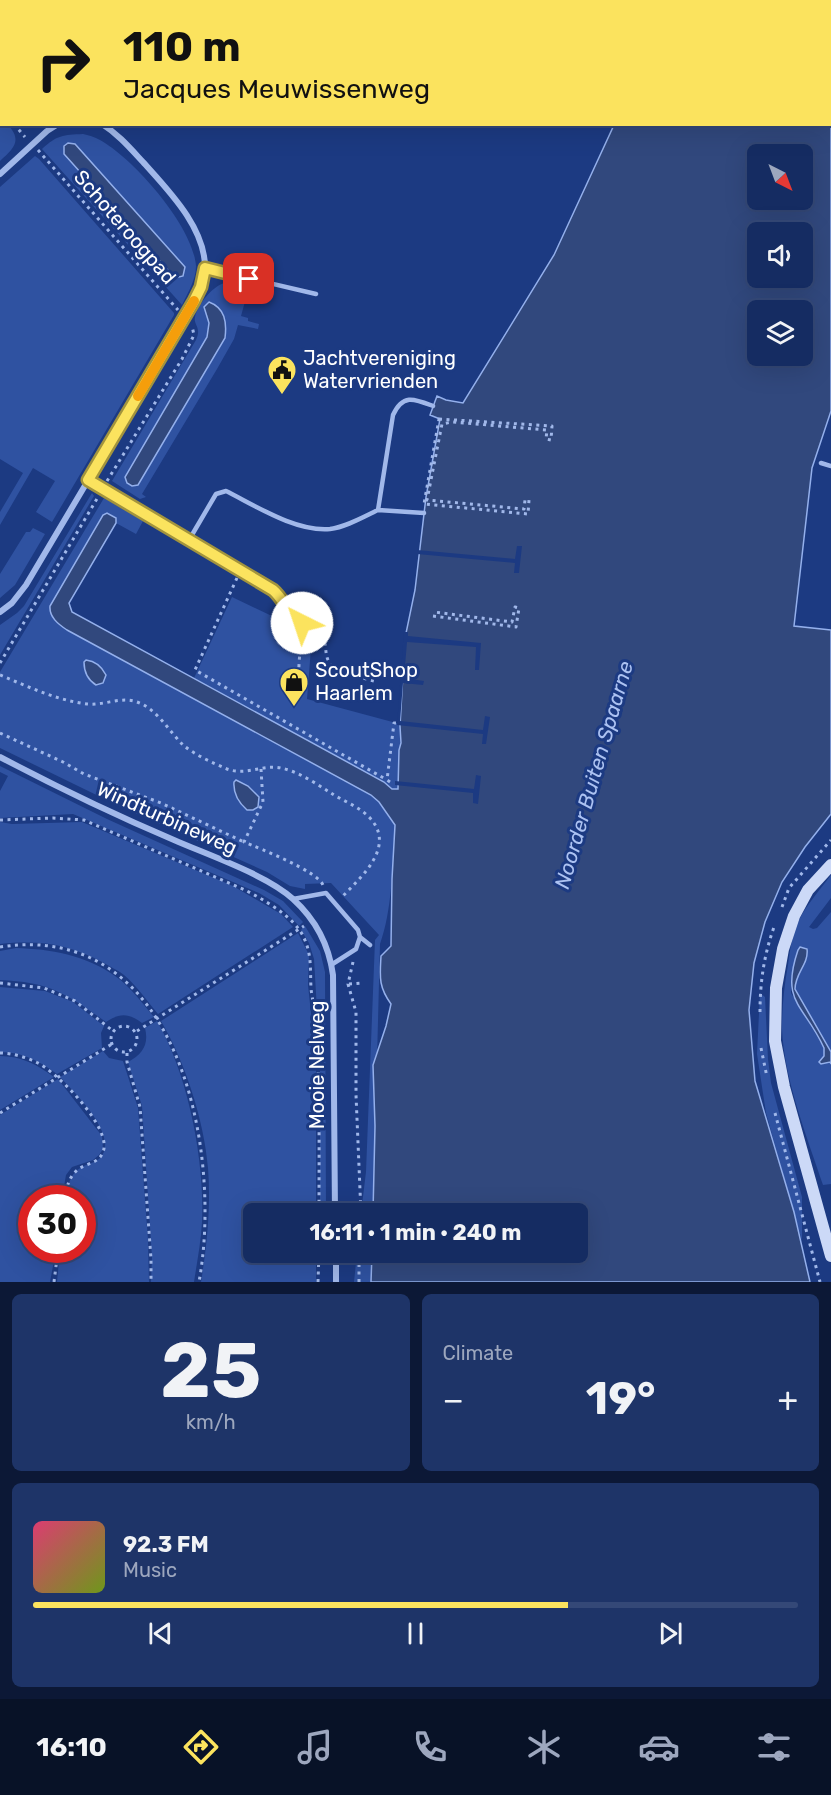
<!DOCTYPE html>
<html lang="en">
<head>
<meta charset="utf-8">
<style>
  body { margin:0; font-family:Rubik,sans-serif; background:#1e3468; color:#f1f3f6; height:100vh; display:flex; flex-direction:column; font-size:22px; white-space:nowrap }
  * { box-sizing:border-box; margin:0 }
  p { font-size:20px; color:#9da7be }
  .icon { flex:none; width:33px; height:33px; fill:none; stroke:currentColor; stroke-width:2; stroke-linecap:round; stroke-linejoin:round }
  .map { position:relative; height:1282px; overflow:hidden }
  .details { display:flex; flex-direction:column; gap:12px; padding:12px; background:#0c1836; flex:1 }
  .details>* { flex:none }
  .banner { position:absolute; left:0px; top:0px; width:831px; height:126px; box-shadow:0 6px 24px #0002,0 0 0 2px #344877; background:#fbe35e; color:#111; overflow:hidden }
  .needle { width:39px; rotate:138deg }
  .buttons { position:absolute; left:747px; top:144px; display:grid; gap:12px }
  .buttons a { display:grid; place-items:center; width:66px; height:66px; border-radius:9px; background:#152c62; box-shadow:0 6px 24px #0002,0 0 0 2px #344877; font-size:30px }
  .speed { position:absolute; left:18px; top:1185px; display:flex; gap:12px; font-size:30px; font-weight:700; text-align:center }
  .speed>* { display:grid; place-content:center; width:78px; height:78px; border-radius:50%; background:#152c62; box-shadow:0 6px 24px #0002,0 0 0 2px #344877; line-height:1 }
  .speed .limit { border:9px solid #d22; background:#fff; color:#111 }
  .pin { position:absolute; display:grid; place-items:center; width:51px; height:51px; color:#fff; margin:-26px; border-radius:12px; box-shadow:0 3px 9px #0006 }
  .me { position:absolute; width:66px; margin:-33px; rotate:319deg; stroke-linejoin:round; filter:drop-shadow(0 0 4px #0008) }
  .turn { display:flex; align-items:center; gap:21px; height:126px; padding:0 24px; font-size:27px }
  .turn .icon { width:78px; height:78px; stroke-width:2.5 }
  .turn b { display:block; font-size:42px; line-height:51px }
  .big { font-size:45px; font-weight:700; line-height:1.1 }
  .details .widget { flex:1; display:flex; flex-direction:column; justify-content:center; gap:9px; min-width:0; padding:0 21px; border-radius:9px; background:#1e3468 }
  .details .dial { align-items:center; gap:0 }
  .dial b { font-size:78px; line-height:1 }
  .song { display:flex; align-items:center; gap:18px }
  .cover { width:72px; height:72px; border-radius:9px; background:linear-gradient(135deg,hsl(340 70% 55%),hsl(80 70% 35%)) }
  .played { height:6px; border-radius:3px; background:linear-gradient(90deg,#fbe35e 70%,#344877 70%) }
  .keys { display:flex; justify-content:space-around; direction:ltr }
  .heat { display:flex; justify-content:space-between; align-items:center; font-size:33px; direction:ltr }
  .details .tiles { flex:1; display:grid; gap:12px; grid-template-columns:1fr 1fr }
  .widget:last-child { grid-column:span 2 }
  .trip { position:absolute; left:243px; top:1203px; width:345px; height:60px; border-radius:9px; background:#152c62; box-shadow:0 6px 24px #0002,0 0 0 2px #344877; font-weight:700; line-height:60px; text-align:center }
  .menu { display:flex; height:96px; justify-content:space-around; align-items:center; background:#081227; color:#9da7be }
  .menu .icon { width:42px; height:42px }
  .menu .current { color:#fbe35e }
  .menu b { font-size:27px; color:#f1f3f6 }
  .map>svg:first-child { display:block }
  .green { fill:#2f52a1; fill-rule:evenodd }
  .water { fill:#31487d; stroke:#94b0ec; stroke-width:1.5; fill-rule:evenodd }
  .pier { fill:#1c3a82 }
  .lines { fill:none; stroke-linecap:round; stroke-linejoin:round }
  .path { stroke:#a1b8ea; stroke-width:3; stroke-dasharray:3 4.5; stroke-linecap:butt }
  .lane { stroke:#a1b8ea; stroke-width:4.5 }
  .street { stroke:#a1b8ea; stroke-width:6 }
  .secondary { stroke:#ccd9f7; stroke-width:12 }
  .primary { stroke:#e4ebfe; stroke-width:15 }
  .route-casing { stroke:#a3943d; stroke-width:15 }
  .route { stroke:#fbe35e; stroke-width:10 }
  .slow { stroke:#f59e0b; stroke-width:10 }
  .labels { text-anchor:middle; stroke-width:6; stroke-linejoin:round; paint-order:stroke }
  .street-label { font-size:20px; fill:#fff; stroke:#1c3a82 }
  .poi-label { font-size:20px; fill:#fff; stroke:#1c3a82; text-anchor:start }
  .water-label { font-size:21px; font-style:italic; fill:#acc2f2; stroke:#1c3a82 }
</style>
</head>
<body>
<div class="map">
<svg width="831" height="1282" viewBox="0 0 831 1282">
  <rect width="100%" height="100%" fill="#1c3a82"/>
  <path class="green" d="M168,0H506L164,1Z
    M0,116L2,124L8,125C23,141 13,149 0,161Z
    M83,134C88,135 95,137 100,140C134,159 193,226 196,266C196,280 188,292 182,305L42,149C57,135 63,135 83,134ZM68,143L75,144L185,267Z
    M35,156L39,159L174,313V315L52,522L36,512L55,481L33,468L0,525V512L23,473L0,459V187Z
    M224,283L249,287L241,316L248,318V321L259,324L258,329L238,325L234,339L217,369L142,494L146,497L140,499L112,481L196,340C202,327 193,325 195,317C198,304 212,287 224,283ZM209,302C225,308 227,322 225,338L138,485L132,486L127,483L125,477L207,337L209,330Z
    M92,493L94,496L0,655V625L17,613L24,606Z
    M104,498L143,521L136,534L116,523L69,603L72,612L194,678L232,597L312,635L307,699L400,724C401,760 397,797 395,834C392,871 392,910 380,944L373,1213H361L366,1172L375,940L379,935L331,883L305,884V889L290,886L267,872L117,805L0,748V672Z
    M33,528L45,534L15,585L0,598V574L26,532H30Z
    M0,766L107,819L264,890L283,901L303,922L299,926L279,905L259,893L73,814L0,818V791L8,776L0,772Z
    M0,822L12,824L82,822L233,886L281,914L293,927L158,1014C147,1001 137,986 124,975C118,970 110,967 104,963C68,944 41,940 0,944Z
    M831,875V898L809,927L813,929L817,928L831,912V1052L795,989L796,978L803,967L791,974V993L824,1048V1056L819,1062L821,1064L830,1062L831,1064V1184L823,1185C807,1137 784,1079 782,1029C782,1008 784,986 788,965C790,950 792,934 799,920C807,904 820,890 831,875Z
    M305,926L320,951L325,972L326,1213H320V1061L314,959L309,943L301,930Z
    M298,933L309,955L308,985L316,1060V1213L254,1214V1252L316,1253V1282H201C207,1246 211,1205 208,1168C204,1120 185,1062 161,1021Z
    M16,948C50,949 86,955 115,976C130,986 142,1003 154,1017L142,1023C129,1013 119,1013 106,1022C67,994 50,982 0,980V951Z
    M0,987L45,991L73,1002L104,1026L101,1033L102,1048L57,1074C39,1061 23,1052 0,1052Z
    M760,993L765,997L768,1059L771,1083L802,1197V1241L766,1113L757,1054Z
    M157,1021C188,1074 205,1161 202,1222C201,1242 197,1262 194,1282H151L152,1257L142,1106L128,1062C143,1054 149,1044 145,1028Z
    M103,1051L109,1058L123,1061L138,1108L148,1240L149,1282H57L60,1250H82V1198H66C68,1183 71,1171 86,1165C91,1163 95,1162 99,1159C122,1138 74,1092 60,1077Z
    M0,1056C21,1056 38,1065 54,1077L0,1110Z
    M58,1079L102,1136L103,1149L99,1155L93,1160L72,1167L66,1175L62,1198H32V1250H56L50,1282H0V1115Z
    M357,1253H372V1282H354Z"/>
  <path class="water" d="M670,0H831V411L812,468L794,626L831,630V814L805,847L782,882L765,922L754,963L749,1010L755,1081L794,1212L810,1282H371L372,1253L578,1252V1214L373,1213L375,1126L373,1065L386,1026L391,1004C378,986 380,976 381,956L391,946L392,879L395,825L379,802L371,795L67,630C58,624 49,617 50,606L103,515L107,513L116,518V523L69,603L72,612L384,782L392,789H398L399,750L401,743L400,726L405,638L415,590L426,497L440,419L430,415L437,396L446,400L463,403L554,255L614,125L830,124V2L670,1ZM758,154H802V200H758ZM758,232H802V278H758ZM758,310H802V356H758Z
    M68,143L75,144L185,267L183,276L175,278L64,154V146Z
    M209,302C225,308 227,322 225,338L138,485L132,486L127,483L125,477L207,337L209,323L204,307Z
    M86,660C95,661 102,667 106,675L103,683L96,685C88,680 84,671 84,662Z
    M236,780L248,786L259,797L258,807L253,810H247C239,803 233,794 234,782Z
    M800,947L807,949C809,964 795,973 795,989L831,1052V1064L830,1062L821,1064L819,1062L824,1056V1048C804,1004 780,1003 798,950Z"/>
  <path class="pier" d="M517,546H522L519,573H514L515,563L417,554V550L515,559Z
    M404,632H408V636L481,643L479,670H475L476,647L407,642L404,678L424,681L423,685L403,683L400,721L483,730L485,716L490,717L486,744H482L483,734L397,725Z
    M476,775L481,776L478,804L473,803V793L395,785V781L474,789Z"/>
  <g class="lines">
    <path class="path" d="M822,0L825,2
      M147,2L149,0
      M152,2L156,0
      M0,32H2
      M0,108L2,110
      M14,124L25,137
      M38,150L178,310
      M439,419L552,426L551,440L546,439L547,430L452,422L442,424L427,500L524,509L525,500H529L528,514L424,504Z
      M107,481L182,359L194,335L192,326
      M237,578L195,670L387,780
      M433,616L516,627L519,608L515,607L512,622L434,612
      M311,627L322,633C329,649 321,659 338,672L378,682
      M0,663L98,497
      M0,675C29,687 56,700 87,704C103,706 121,696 137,702C156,708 169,731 183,745C195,755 213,763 227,769C246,776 263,764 281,768C300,772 318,785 334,795C346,802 359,807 369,817C397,846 362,876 342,897
      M297,697L301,633
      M0,733L63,762L84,774L161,803L244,842
      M261,769L263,802L244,842C261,849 317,871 323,885
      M390,782L387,780L394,723H397
      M0,820L53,818L84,820L245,890C264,900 295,917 304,938C312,955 310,970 311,988C312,1000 316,1012 316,1025C320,1087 319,1151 319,1214
      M782,907L789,888L831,840
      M0,947C179,919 223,1151 199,1282
      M353,962L348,984L356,1012V1095L361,1214
      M0,983L44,988L75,1001L113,1031
      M349,984L362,983
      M760,1012C760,982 764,955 774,927
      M111 1039a13 13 0 1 1 26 0a13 13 0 1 1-26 0Z
      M137,1031L304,926
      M761,1048L767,1077
      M0,1053C12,1053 25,1057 36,1062C56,1071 113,1128 103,1152C96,1171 70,1156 65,1198
      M127,1053V1062L140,1107L151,1259V1282
      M0,1113L112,1044
      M775,1113L820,1282
      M54,1282L58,1250
      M318,1282L319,1252
      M359,1282V1252"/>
    <path class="lane" d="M205,268L316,294
      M821,463L831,466
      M424,513L378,510L393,415C403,393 415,399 433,406
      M189,540L216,494L226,491C256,506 296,532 330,529C346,527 363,517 378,510
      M293,899L326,893L358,930L360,937L356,949L331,965
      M360,937L370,945"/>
    <path class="street" d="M0,174L47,131L58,124
      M88,480L273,590C286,601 287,616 302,623
      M0,612L12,603L26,585L188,312C196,298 204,285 205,269C206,228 168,190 143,162C130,148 118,134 102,124
      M0,757C57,787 115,815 174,840C208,855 267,875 293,899C315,919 329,945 333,975L335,1214
      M336,1252V1282"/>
    <path class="secondary" d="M831,865L808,890L794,916L783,949L776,988L775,1041L784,1087L831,1256"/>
    <path class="primary" d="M760,0L762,2
      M795,0L798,2
      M59,2L64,0
      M0,12L2,11
      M830,18L831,19
      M830,36L831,37"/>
  </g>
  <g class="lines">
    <g class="route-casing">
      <path id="route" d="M249,279L205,268L201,287L194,301L88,480L273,590C286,601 287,616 302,623"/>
    </g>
    <use href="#route" class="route"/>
    <path class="slow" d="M138,396L194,301"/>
  </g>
  <defs>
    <g id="civic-pin" transform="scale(1.5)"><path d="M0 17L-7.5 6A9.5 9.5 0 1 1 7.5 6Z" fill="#fbe35e" stroke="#1c3a82"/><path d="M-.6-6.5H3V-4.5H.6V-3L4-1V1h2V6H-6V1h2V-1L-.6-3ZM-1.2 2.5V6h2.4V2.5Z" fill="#111"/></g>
    <g id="shop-pin" transform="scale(1.5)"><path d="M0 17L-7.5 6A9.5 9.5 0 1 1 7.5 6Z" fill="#fbe35e" stroke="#1c3a82"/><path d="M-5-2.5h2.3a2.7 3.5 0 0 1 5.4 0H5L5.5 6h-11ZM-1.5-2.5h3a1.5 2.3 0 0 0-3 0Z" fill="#111"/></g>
  </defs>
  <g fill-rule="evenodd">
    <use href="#civic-pin" x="282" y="370"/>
    <use href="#shop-pin" x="294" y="682"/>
  </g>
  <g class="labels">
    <g class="street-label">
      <text transform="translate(125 227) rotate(49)" y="7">Schoteroogpad</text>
      <text transform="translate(167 818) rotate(24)" y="7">Windturbineweg</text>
      <text transform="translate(317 1065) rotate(-90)" y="7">Mooie Nelweg</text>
    </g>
    <g class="poi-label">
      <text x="303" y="365">Jachtvereniging<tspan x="303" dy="23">Watervrienden</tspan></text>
      <text x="315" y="677">ScoutShop<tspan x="315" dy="23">Haarlem</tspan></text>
    </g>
    <g class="water-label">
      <text transform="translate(594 775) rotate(-74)" y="7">Noorder Buiten Spaarne</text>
    </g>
  </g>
</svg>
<div class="buttons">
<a><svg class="needle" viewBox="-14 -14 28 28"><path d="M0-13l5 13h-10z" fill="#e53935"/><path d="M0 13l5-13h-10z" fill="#9da7be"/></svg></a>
<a><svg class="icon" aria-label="sound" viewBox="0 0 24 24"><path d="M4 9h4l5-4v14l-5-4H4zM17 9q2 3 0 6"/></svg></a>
<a><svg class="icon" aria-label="layers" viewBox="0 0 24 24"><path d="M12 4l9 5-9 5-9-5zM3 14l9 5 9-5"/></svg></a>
</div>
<div class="speed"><div class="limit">30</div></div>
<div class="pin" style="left:249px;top:279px;background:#d93025"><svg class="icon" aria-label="arrive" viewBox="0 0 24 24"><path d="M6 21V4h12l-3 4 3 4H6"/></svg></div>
<svg class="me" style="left:302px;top:623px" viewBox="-20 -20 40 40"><circle r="19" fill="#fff"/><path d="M0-13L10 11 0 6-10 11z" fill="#fbe35e"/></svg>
<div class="trip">16:11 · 1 min · 240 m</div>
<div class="banner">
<div class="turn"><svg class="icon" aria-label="right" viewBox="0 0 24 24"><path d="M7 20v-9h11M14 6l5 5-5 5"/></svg><div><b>110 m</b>Jacques Meuwissenweg</div></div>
</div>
</div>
<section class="details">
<div class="tiles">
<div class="widget dial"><b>25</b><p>km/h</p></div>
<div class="widget"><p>Climate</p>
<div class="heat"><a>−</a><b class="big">19°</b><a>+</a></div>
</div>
<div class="widget">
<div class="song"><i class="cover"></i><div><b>92.3 FM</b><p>Music</p></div></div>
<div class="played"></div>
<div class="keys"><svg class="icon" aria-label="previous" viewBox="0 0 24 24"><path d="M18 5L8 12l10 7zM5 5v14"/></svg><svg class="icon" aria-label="pause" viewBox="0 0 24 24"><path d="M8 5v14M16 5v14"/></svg><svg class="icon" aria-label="next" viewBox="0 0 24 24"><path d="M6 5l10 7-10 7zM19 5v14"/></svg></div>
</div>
</div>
</section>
<nav class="menu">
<b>16:10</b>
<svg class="icon current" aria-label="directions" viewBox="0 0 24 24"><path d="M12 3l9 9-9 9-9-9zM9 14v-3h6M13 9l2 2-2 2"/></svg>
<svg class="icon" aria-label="music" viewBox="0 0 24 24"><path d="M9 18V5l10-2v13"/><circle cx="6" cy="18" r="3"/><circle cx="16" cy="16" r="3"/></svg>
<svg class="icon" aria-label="phone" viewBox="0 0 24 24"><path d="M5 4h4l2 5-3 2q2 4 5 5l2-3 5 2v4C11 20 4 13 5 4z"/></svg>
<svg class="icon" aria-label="climate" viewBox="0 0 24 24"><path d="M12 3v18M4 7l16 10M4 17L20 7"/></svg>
<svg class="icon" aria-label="car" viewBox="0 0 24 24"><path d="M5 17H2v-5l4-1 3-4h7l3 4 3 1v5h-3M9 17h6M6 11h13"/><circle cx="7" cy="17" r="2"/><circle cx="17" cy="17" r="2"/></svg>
<svg class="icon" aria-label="filters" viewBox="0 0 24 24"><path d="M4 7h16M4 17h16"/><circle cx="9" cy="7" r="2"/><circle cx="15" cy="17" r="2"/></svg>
</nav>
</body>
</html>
